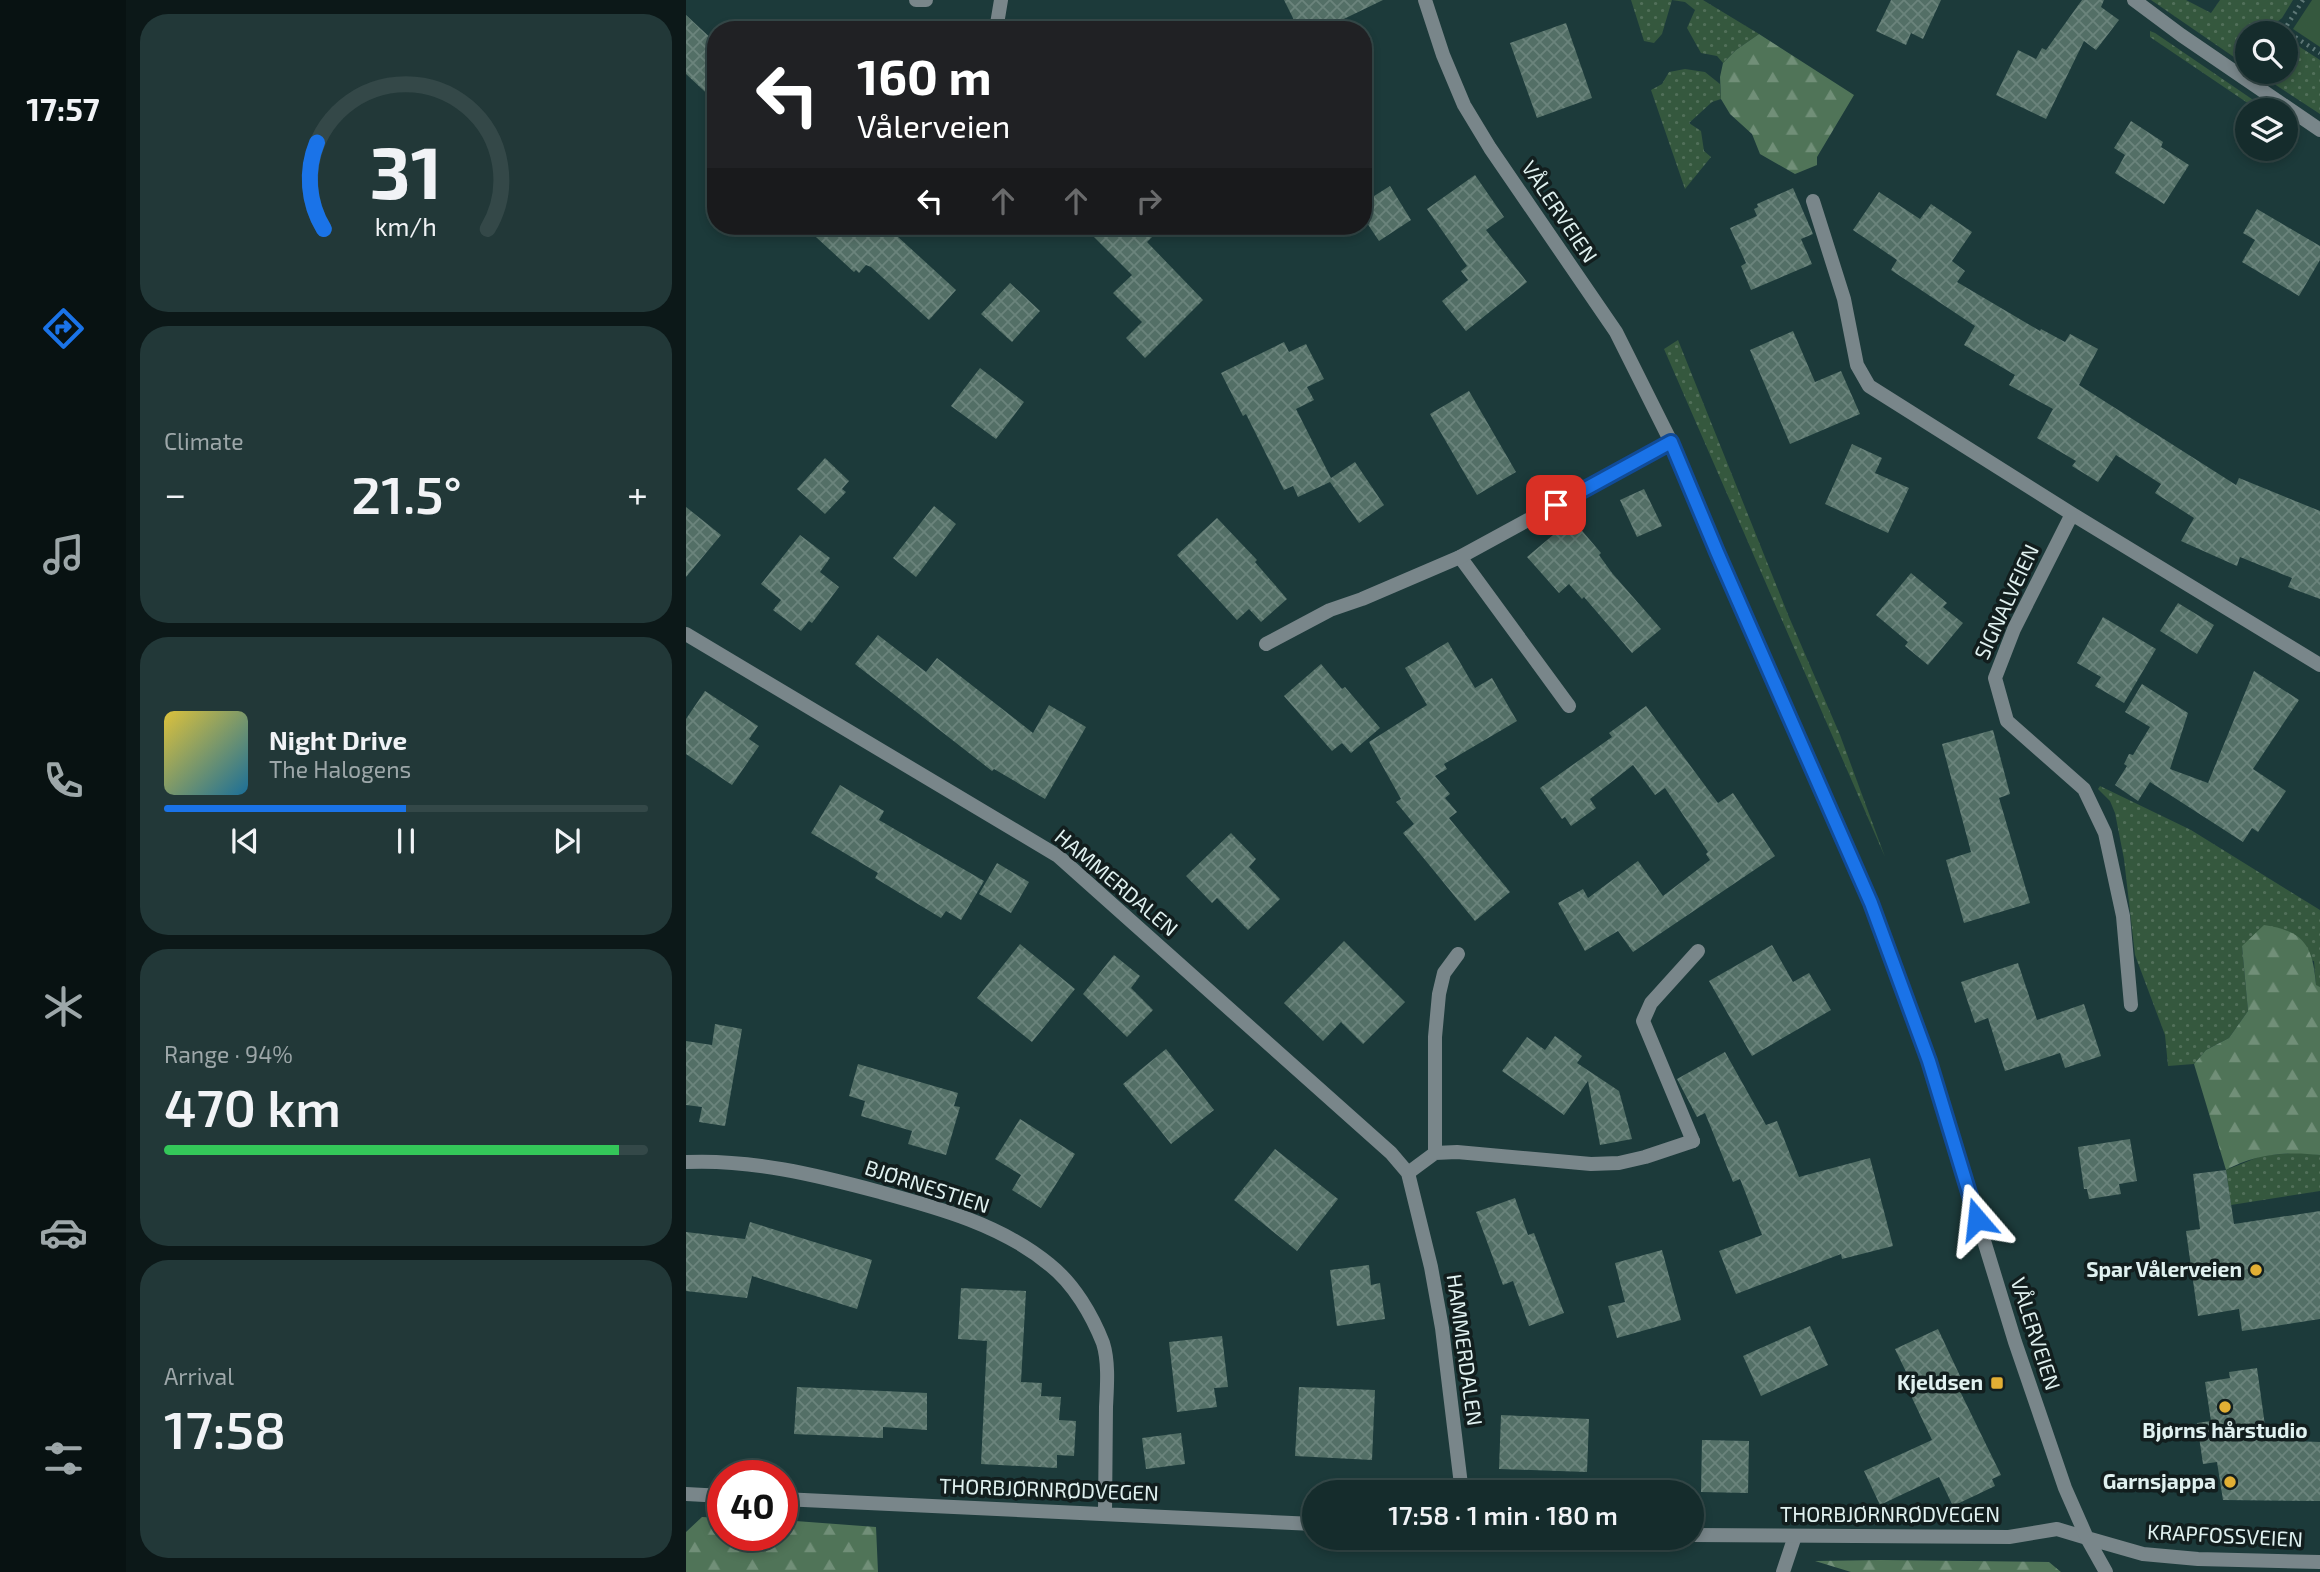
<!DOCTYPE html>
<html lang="en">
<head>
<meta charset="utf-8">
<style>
  body { margin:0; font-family:"Exo 2",sans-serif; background:#223838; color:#f1f3f6; height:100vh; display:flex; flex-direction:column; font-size:26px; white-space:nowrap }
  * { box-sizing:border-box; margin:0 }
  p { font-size:23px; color:#9da7a9 }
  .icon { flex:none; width:38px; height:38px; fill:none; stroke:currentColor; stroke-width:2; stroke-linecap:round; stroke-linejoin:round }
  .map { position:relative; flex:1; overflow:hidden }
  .panel { display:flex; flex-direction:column; gap:14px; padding:14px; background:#0c1818; width:560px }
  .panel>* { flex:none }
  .hud { position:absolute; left:21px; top:21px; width:665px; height:214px; border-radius:28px; box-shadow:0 4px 10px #0003,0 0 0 2px #344848; background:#202124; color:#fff; overflow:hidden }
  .tools { position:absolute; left:1549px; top:21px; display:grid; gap:14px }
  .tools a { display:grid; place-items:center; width:63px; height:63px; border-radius:50%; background:#152c2c; box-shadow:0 4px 10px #0003,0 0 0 2px #344848; font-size:35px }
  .speed { position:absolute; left:21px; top:1460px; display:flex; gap:14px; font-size:35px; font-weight:700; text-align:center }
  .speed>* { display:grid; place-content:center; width:91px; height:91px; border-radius:50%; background:#152c2c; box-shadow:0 4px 10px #0003,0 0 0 2px #344848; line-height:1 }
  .speed .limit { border:10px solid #d22; background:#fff; color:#111 }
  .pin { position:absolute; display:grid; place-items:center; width:60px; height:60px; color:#fff; margin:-30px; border-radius:14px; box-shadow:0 4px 10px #0006 }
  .me { position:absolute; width:77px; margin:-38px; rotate:343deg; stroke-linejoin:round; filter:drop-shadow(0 0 5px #0008) }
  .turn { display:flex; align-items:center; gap:24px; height:147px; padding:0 35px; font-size:32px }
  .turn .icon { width:91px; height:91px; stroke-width:2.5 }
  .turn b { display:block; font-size:49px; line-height:60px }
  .lanes { display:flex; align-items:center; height:66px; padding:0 35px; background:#0003; justify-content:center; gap:35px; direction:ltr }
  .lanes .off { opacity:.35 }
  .big { font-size:52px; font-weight:600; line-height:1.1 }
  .panel .widget { flex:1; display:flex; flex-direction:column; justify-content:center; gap:10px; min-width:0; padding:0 24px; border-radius:28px; background:#223838 }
  .panel .dial { align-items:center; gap:0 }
  .dial svg { height:182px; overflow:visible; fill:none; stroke:#344848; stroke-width:7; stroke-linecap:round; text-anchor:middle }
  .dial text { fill:#f1f3f6; stroke:none }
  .song { display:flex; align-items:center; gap:21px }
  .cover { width:84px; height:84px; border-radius:10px; background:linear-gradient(135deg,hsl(50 70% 55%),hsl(200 70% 35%)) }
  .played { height:7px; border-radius:4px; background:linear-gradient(90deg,#1a73e8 50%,#344848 50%) }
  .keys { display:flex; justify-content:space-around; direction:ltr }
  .heat { display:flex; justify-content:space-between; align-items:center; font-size:38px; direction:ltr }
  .charge { height:10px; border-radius:5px; background:linear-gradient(90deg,#34c759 94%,#344848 0) }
  .trip { position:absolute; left:616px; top:1480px; width:402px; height:70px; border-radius:35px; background:#152c2c; box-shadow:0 4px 10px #0003,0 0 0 2px #344848; font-weight:600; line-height:70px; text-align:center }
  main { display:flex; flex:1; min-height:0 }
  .menu { display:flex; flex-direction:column; width:126px; justify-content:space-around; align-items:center; background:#081212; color:#9da7a9 }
  .menu .icon { width:49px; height:49px }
  .menu .current { color:#1a73e8 }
  .menu b { font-size:32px; color:#f1f3f6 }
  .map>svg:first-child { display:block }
  .grass { fill:url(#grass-dots) }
  .forest { fill:url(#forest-firs) }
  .park { fill:#35583e }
  .building { fill:url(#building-cross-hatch) }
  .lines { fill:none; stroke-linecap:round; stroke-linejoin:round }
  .path { stroke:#5e7877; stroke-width:4.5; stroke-dasharray:2 5; stroke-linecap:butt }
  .service { stroke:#79868a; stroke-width:14 }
  .minor { stroke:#79868a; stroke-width:14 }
  .tertiary { stroke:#79868a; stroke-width:14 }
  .route-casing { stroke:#114b97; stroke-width:18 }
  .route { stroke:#1a73e8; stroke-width:12 }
  .poi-dot { fill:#e2af34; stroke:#121e1e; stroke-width:2.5 }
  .labels { text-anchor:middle; stroke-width:7; stroke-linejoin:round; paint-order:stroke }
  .street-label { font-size:21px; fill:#e0f1f0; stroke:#121e1e }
  .poi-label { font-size:21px; font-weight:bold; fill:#e0f1f0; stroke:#121e1e; text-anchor:end }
</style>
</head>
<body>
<main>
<nav class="menu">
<b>17:57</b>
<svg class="icon current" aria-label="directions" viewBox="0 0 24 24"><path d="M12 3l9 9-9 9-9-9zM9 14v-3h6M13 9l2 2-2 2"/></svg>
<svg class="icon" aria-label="music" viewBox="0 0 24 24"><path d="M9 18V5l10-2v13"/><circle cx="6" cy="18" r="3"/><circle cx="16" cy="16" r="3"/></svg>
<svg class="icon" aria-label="phone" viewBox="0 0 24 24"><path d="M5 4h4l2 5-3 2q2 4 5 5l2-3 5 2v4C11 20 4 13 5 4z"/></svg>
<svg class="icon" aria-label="climate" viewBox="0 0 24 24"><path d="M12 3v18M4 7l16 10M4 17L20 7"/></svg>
<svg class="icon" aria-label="car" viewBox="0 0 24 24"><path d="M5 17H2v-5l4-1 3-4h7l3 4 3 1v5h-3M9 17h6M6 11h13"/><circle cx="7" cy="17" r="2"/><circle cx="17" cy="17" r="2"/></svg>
<svg class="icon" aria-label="filters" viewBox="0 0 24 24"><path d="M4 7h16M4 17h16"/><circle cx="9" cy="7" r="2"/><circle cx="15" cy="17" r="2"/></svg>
</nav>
<section class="panel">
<div class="widget dial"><svg viewBox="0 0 100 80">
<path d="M14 69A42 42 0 1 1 86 69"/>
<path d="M14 69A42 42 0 0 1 11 31" stroke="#1a73e8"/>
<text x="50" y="56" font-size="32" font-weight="700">31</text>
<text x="50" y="72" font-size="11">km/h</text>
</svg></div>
<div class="widget"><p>Climate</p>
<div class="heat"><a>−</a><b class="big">21.5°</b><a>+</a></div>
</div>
<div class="widget">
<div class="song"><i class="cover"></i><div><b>Night Drive</b><p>The Halogens</p></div></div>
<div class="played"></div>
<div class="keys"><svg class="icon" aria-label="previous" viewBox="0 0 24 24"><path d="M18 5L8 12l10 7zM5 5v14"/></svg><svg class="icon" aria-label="pause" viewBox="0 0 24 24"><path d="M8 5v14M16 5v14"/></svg><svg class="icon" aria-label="next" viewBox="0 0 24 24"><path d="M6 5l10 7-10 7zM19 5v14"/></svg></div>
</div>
<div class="widget"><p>Range · 94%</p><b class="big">470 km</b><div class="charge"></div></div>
<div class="widget"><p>Arrival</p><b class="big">17:58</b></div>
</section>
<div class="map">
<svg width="1634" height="1572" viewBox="0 0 1634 1572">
  <defs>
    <pattern id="grass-dots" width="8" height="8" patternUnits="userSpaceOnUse" patternTransform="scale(1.75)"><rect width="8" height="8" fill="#35583e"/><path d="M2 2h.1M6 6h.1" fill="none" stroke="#52705a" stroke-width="1.8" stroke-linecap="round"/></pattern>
    <pattern id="forest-firs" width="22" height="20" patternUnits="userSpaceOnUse" patternTransform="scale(1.75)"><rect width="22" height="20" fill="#507458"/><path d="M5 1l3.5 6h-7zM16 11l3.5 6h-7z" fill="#718f78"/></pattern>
    <pattern id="building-cross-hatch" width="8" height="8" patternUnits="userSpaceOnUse" patternTransform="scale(1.75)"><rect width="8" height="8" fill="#536f66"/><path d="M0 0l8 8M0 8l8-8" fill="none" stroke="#6b847c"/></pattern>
  </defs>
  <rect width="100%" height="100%" fill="#1c3a3a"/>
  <path class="grass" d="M945,0H1017L1073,34L1050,50L1037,63L1031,56L1015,53L1001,28L1009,10L999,2L986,0L976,34L968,43L958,41Z
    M1465,0H1500L1525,13L1534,0H1607L1596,18L1591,22L1592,33H1561V66Z
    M1464,31L1469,33L1582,110H1572L1464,37Z
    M1600,38L1634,60V114L1570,72H1600Z
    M999,69L1019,72L1034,84L1035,99L1026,102L1003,123L1015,131L1018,151L1025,157L999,189L965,90L976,84L983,72Z
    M992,340L1103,617L1154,735L1199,857L978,349Z
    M1414,786L1505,830L1634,910V987L1630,986L1628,961L1556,946L1562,1011L1543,1038L1520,1050L1508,1064L1482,1066L1479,1035L1449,955L1438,859L1429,813L1424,801L1412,789Z
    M1614,1152L1634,1155V1191L1545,1205L1540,1170L1575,1156Z"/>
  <path class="forest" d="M1073,34L1168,95L1131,157V165L1109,174L1074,154L1066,134L1044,114L1035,99L1034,77L1037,63L1050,50Z
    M1578,925C1618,931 1627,946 1630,985L1634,987V1155C1601,1151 1569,1154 1540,1170L1508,1064L1520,1050L1543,1038L1562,1011L1556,946Z
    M16,1517L37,1518V1535H96V1520L190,1527L192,1572H0V1532Z
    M1195,1560L1363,1562L1375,1572H1165L1129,1561Z"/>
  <path class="park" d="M1626,0H1634V47L1607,29Z"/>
  <path class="building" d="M598,0H697L635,30H613Z
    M1205,0H1255L1237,39L1225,33L1220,45L1190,31Z
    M1396,0H1418L1415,7L1433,20L1410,50L1398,41L1360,119L1310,95L1332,50L1350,59L1356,48L1360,50Z
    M0,15L30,43V102L0,74Z
    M880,23L906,98L851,118L824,43Z
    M1445,121L1477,142L1475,147L1503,165L1478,204L1429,173L1439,155L1428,148Z
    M789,175L818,217L800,230L841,282L780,331L756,301L782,280L775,271L781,266L741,209Z
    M704,186L725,220L693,241L677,217V203Z
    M1107,188L1127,234L1115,239L1126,264L1065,290L1055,266L1060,263L1044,228L1071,216L1068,209L1072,207L1071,204Z
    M1193,192L1234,219L1245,204L1286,232L1266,261L1279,271L1271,282L1354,331L1355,329L1379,342L1384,334L1412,349L1393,385L1550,485L1553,478L1634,511V599L1602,587L1606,578L1554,557L1551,566L1495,541L1508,518L1469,493L1475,484L1430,455L1412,482L1386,466L1390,461L1351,438L1367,409L1323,385L1329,375L1278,345L1289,326L1205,270L1211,260L1167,230Z
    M1571,209L1634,246V260L1613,296L1556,262L1569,240L1557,233Z
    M118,226H200L270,290L243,320L185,267L180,265L173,273L170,270L168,272Z
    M397,226H477L461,242L517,300L459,358L440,338L456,322L427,293L446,275Z
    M324,283L354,311L326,342L295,314Z
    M1107,331L1129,382L1155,371L1174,414L1104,444L1064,350Z
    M598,342L603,352L620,344L638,379L621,387L628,400L610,409L645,478L669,462L698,505L673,523L644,482L612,497L607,486L598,490L560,414L557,416L535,373Z
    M294,368L338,402L310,439L265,406Z
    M783,391L830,472L791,495L744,414Z
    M1166,444L1196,458L1189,473L1223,488L1202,533L1139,504Z
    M139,458L163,481L156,489L160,492L139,514L111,489Z
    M958,489L976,526L951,537L934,500Z
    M248,506L270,524L230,577L207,558Z
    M0,507L35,535L0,577Z
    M531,518L571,560L569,562L601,599L575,622L563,609L551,620L491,555Z
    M886,519L915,553L913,555L926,573L975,629L946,653L898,597L896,599L883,584L873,593L841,557Z
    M114,535L144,558L134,572L153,587L126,623L123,621L115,631L87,610L95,600L75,584Z
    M1225,573L1261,603L1257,607L1277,623L1242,665L1219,646L1222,642L1190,615Z
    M1492,603L1528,625L1511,654L1474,631Z
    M1417,617L1470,649L1438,703L1409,686L1415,677L1391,663Z
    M192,635L240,672L251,658L347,733L363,705L400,727L359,799L308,769L306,771L169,664Z
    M762,642L789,688L806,678L831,721L758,764L761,769L749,776L764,794L759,798L771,812L763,818L824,892L789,921L717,833L728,824L710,802L715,799L683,742L741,705L719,668Z
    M635,664L656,689L659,687L694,728L665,753L656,743L646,751L598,696Z
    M1568,671L1613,700L1567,769L1600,791L1572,832L1566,828L1557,842L1464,782L1452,801L1429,785L1441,766L1438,764L1443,754L1447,755L1464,727L1439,712L1456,684L1502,713L1484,769L1522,783Z
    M19,691L72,726L63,739L73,746L46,785L0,754V719Z
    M960,706L1032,803L1047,793L1089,856L947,952L932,931L899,951L872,903L897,889L902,898L952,861L977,896L1024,860L1020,854L1022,852L979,788L969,795L947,765L904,799L910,808L885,826L879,817L876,819L854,788L926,737L923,733Z
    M1307,730L1324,794L1313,798L1344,903L1278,923L1260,860L1285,852L1256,744Z
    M154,785L198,811L193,820L298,881L275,920L260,911L255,918L189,878L192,873L125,833Z
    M545,833L570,859L563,867L594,899L562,930L531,898L526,903L500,876Z
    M311,863L343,882L325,913L293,894Z
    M658,941L719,1002L677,1044L655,1022L637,1041L598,1003Z
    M334,944L389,989L346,1042L291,998Z
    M1086,945L1107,982L1123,973L1145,1010L1066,1056L1023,981Z
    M428,955L454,976L445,988L467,1010L441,1037L397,994Z
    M1332,963L1351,1020L1398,1004L1415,1056L1379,1068L1374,1053L1319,1071L1302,1018L1289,1023L1275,982Z
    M29,1024L56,1029L39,1126L13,1122L16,1107L0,1105V1041L26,1045Z
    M869,1036L896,1056L891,1063L933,1091L946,1139L914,1145L902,1081L878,1115L816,1071L841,1037L859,1050Z
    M480,1049L528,1110L485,1144L437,1084Z
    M1039,1052L1080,1125L1091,1121L1113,1177L1184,1158L1207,1246L1156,1259L1155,1254L1050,1294L1033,1251L1076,1235L1054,1179L1047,1182L1019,1113L1011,1117L991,1079Z
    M172,1064L272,1093L268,1106L274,1107L260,1155L222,1144L226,1131L175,1116L179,1101L163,1096Z
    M334,1119L389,1154L355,1208L326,1190L335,1175L309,1159Z
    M1444,1139L1451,1181L1433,1184L1435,1194L1403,1199L1401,1189H1398L1392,1147Z
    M589,1149L652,1199L611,1251L548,1200Z
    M1540,1170L1548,1224L1634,1211V1319L1556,1331L1553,1309L1512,1316L1500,1231L1514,1229L1507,1174Z
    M829,1198L842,1235L848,1233L878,1313L843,1326L827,1281L817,1285L790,1212Z
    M64,1222L186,1260L171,1309L66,1276L61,1298L0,1291V1232L59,1239Z
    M976,1250L995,1320L931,1338L922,1306L939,1302L929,1263Z
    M683,1265L685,1285L694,1283L699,1319L651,1326L644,1270Z
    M275,1288L340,1291L335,1382L356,1383L355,1396L375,1397L373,1420L390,1421L388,1456L371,1455V1468L295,1464L301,1341L272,1339Z
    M1124,1326L1142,1365L1075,1396L1057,1356Z
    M1252,1329L1274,1376L1268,1379L1315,1475L1306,1479L1309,1486L1267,1506L1253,1477L1194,1505L1178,1471L1246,1440L1217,1379L1222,1376L1209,1349Z
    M536,1336L542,1387L528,1388L531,1407L491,1412L483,1342Z
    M1571,1368L1581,1440L1634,1442V1501L1537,1500L1531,1462L1517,1464L1511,1423L1525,1421L1519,1382L1544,1378L1543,1372Z
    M111,1387L241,1393V1430L197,1427V1438L108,1434Z
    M613,1387L689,1390L686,1460L609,1456Z
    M815,1415L903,1419L901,1472L813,1469Z
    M495,1433L499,1464L460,1469L456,1438Z
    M1016,1440L1063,1441L1062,1493L1015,1492Z"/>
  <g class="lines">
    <path class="path" d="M1617,0L1598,30L1634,53"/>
    <path class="service" d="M310,30L315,0
      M774,557L883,706
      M1007,1141L957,1021L965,1003L1012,951
      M1097,1572L1109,1536"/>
    <path class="minor" d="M230,0H240
      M1448,0L1495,35L1634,130
      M1127,201L1158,299L1171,365L1183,386L1386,514L1634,665
      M1386,514L1328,629L1309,678L1321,721L1398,789L1419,833L1437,916L1445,1005
      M0,634L372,856L705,1153L722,1173L745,1267L756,1328L776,1493
      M580,644L644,610L676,599L774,557L985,442
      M749,1153V1037L753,994L758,973L772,954
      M0,1162C65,1159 131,1175 194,1192C253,1208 316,1225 364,1265C388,1284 406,1315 417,1343C423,1362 421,1387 420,1407C420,1442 419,1478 419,1513
      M722,1173L749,1153L771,1152L905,1164L933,1163L959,1157L1007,1141
      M0,1494L37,1496
      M96,1499L628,1524
      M1006,1535L1323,1537L1371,1529L1401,1538"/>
    <path class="tertiary" d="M739,0L757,55L778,105L804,148L930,332L985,442L1031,552L1185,903L1243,1061L1329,1342L1379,1488L1401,1538L1420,1572
      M1401,1538L1457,1554L1512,1559L1634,1562"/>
  </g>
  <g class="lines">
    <g class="route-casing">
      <path id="route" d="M870,505L985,442L1031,552L1185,903L1243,1061L1291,1219"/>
    </g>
    <use href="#route" class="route"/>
  </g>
  <g class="poi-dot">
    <circle cx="1570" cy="1270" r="7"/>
    <rect x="1304" y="1376" width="14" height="14" rx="3.5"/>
    <circle cx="1539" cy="1407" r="7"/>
    <circle cx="1544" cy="1482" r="7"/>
  </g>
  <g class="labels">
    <g class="street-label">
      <text transform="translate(873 212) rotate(56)" y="7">VÅLERVEIEN</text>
      <text transform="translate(1321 602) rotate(-65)" y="7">SIGNALVEIEN</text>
      <text transform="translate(430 883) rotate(40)" y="7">HAMMERDALEN</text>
      <text transform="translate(241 1187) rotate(18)" y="7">BJØRNESTIEN</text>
      <text transform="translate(1349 1334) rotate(72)" y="7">VÅLERVEIEN</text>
      <text transform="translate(778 1350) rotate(82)" y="7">HAMMERDALEN</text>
      <text transform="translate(363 1490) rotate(2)" y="7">THORBJØRNRØDVEGEN</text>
      <text x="1204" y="1522">THORBJØRNRØDVEGEN</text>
      <text transform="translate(1539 1536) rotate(3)" y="7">KRAPFOSSVEIEN</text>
    </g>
    <g class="poi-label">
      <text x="1556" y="1277">Spar Vålerveien</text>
      <text x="1297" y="1390">Kjeldsen</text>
      <text x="1539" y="1438" text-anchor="middle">Bjørns hårstudio</text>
      <text x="1530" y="1489">Garnsjappa</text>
    </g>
  </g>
</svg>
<div class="tools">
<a><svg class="icon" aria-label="search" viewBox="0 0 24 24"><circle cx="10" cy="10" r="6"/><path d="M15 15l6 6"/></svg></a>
<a><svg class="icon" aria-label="layers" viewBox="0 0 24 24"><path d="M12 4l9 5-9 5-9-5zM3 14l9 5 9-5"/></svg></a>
</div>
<div class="speed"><div class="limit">40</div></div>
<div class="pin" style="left:870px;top:505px;background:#d93025"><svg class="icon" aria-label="arrive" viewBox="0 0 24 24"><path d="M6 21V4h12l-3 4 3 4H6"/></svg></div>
<svg class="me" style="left:1291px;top:1219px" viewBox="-20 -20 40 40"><path d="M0-17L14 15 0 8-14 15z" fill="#1a73e8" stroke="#fff" stroke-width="4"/></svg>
<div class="trip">17:58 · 1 min · 180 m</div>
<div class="hud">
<div class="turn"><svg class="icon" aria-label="left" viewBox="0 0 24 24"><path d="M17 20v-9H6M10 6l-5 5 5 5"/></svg><div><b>160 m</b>Vålerveien</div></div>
<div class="lanes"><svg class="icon" aria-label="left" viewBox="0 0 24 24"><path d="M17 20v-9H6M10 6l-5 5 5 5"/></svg><svg class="icon off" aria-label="ahead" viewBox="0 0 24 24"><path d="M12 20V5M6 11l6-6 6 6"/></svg><svg class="icon off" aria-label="ahead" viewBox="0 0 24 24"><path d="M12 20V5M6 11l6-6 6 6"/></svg><svg class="icon off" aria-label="right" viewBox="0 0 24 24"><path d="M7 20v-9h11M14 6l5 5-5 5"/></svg></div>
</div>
</div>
</main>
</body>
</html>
